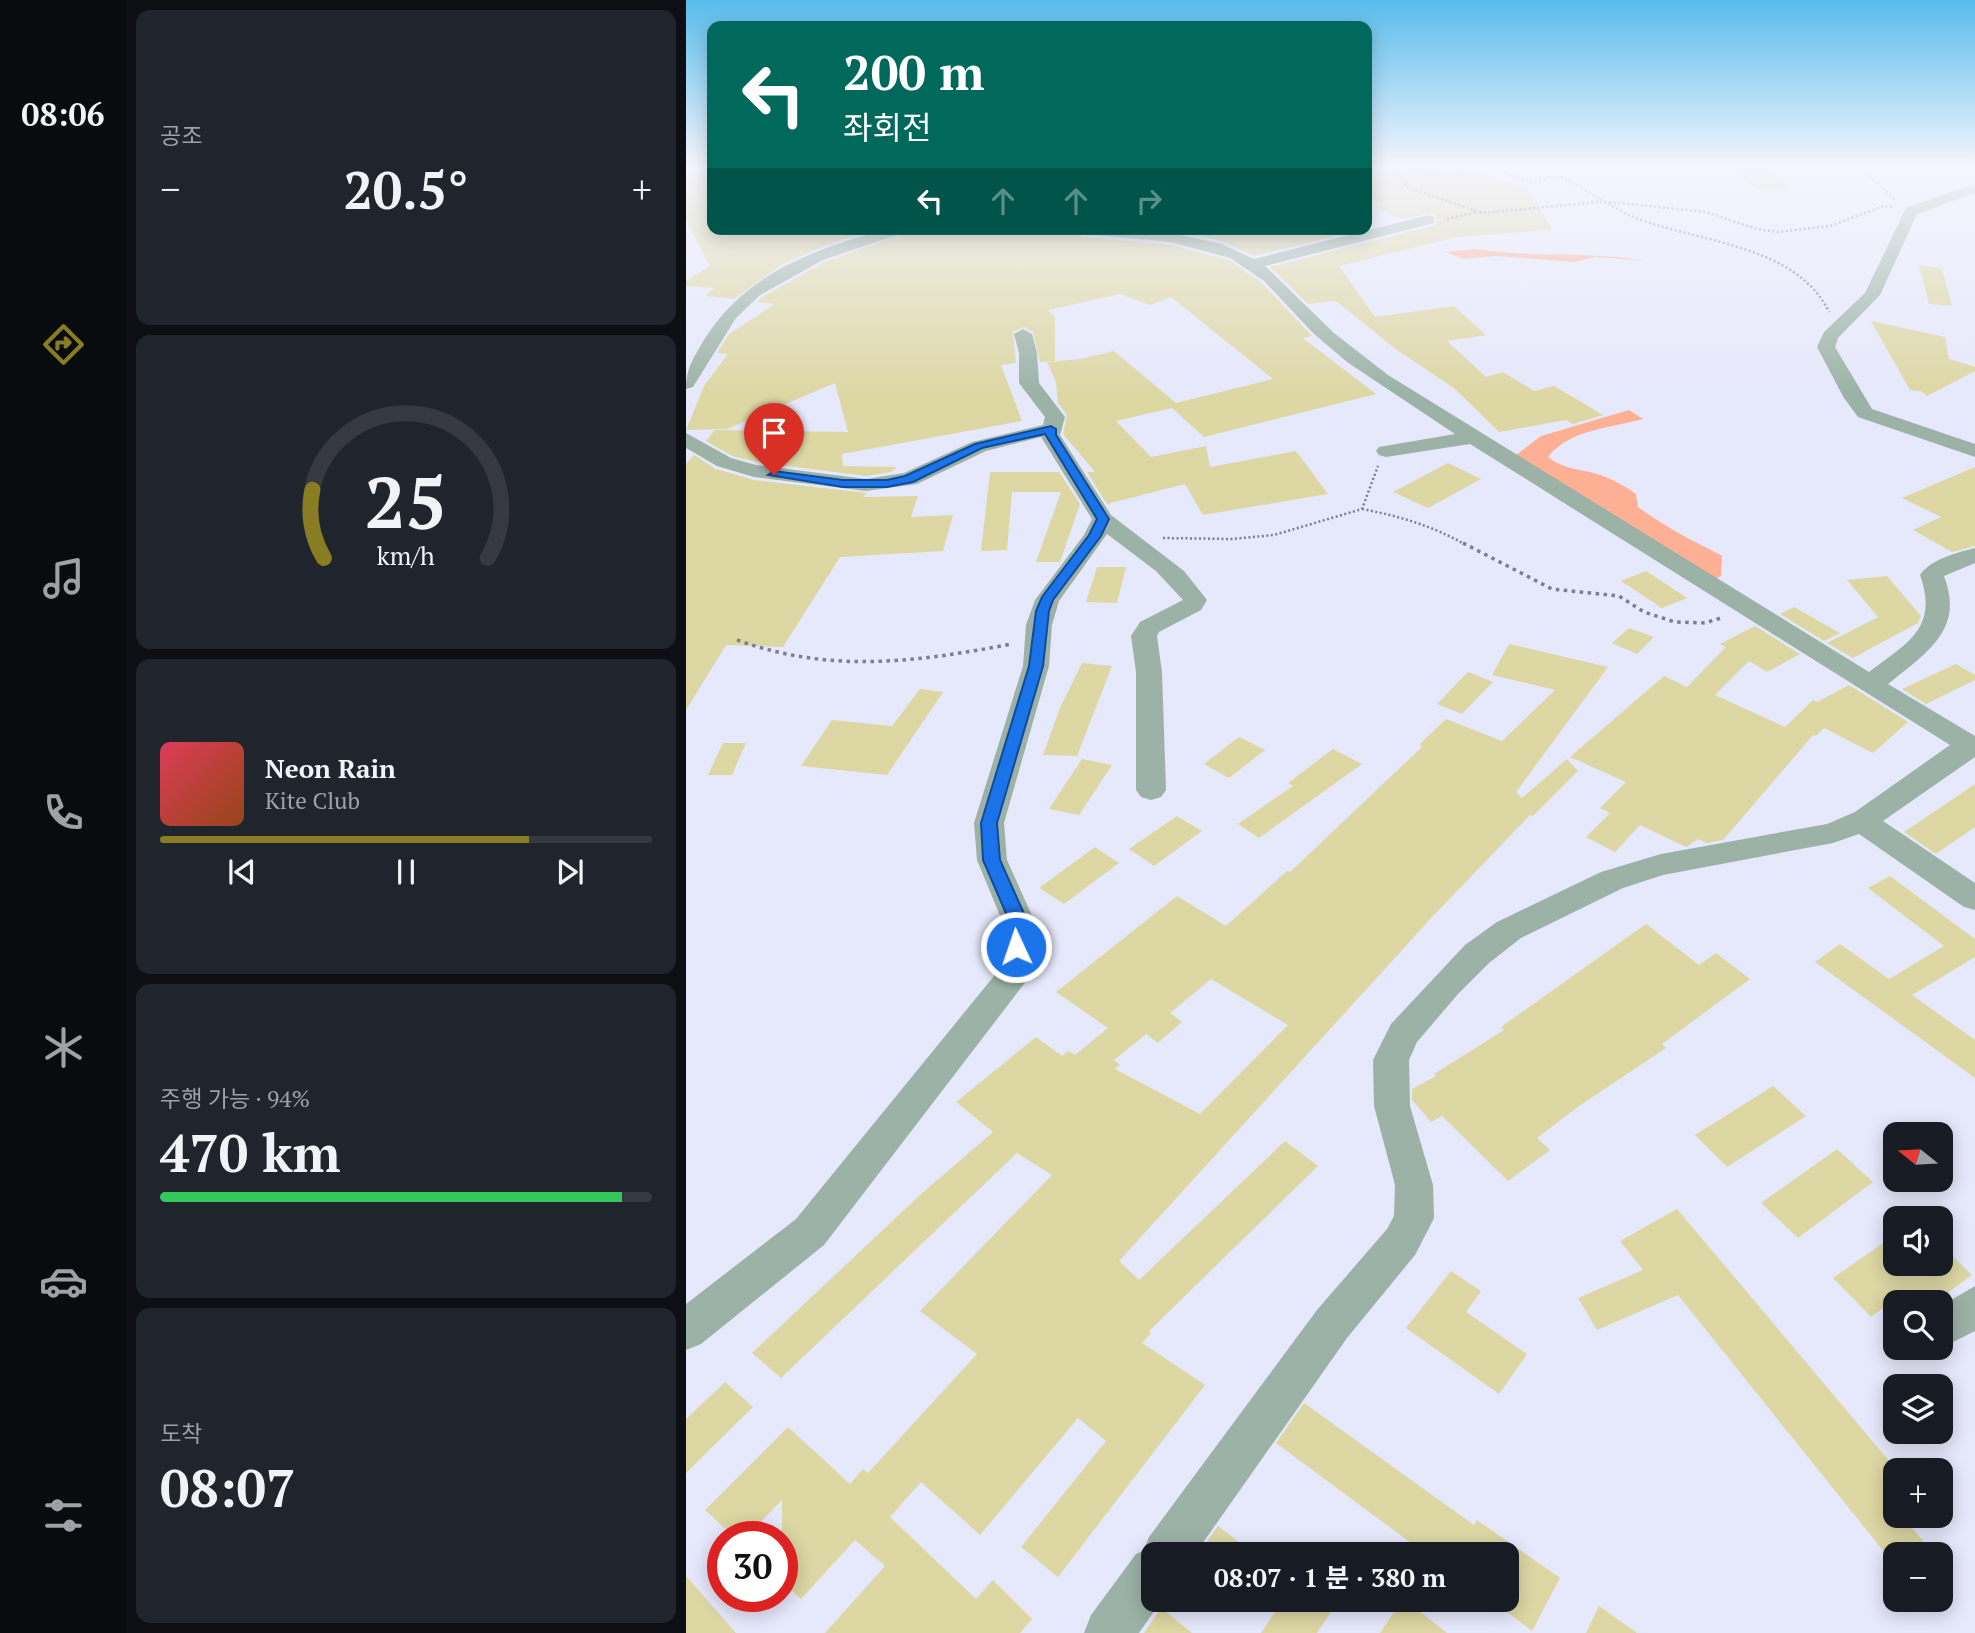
<!DOCTYPE html>
<html lang="ko">
<head>
<meta charset="utf-8">
<style>
  body { margin:0; font-family:"PT Serif","Noto Sans KR",serif; background:#20242c; color:#f1f3f6; height:100vh; display:flex; flex-direction:column; font-size:26px; white-space:nowrap }
  * { box-sizing:border-box; margin:0 }
  p { font-size:23px; color:#9ea1a6 }
  .icon { flex:none; width:38px; height:38px; fill:none; stroke:currentColor; stroke-width:2; stroke-linecap:round; stroke-linejoin:round }
  .map { position:relative; flex:1; overflow:hidden }
  .panel { display:flex; flex-direction:column; gap:10px; padding:10px; background:#0d0f14; width:560px }
  .panel>* { flex:none }
  .top-card { position:absolute; left:21px; top:21px; width:665px; height:214px; border-radius:14px; box-shadow:0 4px 18px #0003; background:#00695c; color:#fff; overflow:hidden }
  .needle { width:46px; rotate:288deg }
  .buttons { position:absolute; left:1197px; top:1122px; display:grid; gap:14px }
  .buttons a { display:grid; place-items:center; width:70px; height:70px; border-radius:14px; background:#171b24; box-shadow:0 4px 18px #0003; font-size:35px }
  .speed { position:absolute; left:21px; top:1521px; display:flex; gap:14px; font-size:35px; font-weight:700; text-align:center }
  .speed>* { display:grid; place-content:center; width:91px; height:91px; border-radius:50%; background:#171b24; box-shadow:0 4px 18px #0003; line-height:1 }
  .speed .limit { border:10px solid #d22; background:#fff; color:#111 }
  .pin { position:absolute; display:grid; place-items:center; width:60px; height:60px; color:#fff; margin:-72px -30px; border-radius:50% 50% 50% 0; rotate:-45deg; box-shadow:0 0 7px #0007 }
  .pin .icon { rotate:45deg }
  .me { position:absolute; width:77px; margin:-38px; rotate:357deg; stroke-linejoin:round; filter:drop-shadow(0 0 5px #0008) }
  .turn { display:flex; align-items:center; gap:24px; height:147px; padding:0 21px; font-size:32px }
  .turn .icon { width:91px; height:91px; stroke-width:2.5 }
  .turn b { display:block; font-size:49px; line-height:60px }
  .lanes { display:flex; align-items:center; height:66px; padding:0 21px; background:#0003; justify-content:center; gap:35px; direction:ltr }
  .lanes .off { opacity:.35 }
  .big { font-size:52px; font-weight:700; line-height:1.1 }
  .panel .tile { flex:1; display:flex; flex-direction:column; justify-content:center; gap:10px; min-width:0; padding:0 24px; border-radius:14px; background:#20242c }
  .panel .dial { align-items:center; gap:0 }
  .dial svg { height:182px; overflow:visible; fill:none; stroke:#363941; stroke-width:7; stroke-linecap:round; text-anchor:middle }
  .dial text { fill:#f1f3f6; stroke:none }
  .song { display:flex; align-items:center; gap:21px }
  .cover { width:84px; height:84px; border-radius:10px; background:linear-gradient(135deg,hsl(350 70% 55%),hsl(20 70% 35%)) }
  .played { height:7px; border-radius:4px; background:linear-gradient(90deg,#897d23 75%,#363941 75%) }
  .keys { display:flex; justify-content:space-around; direction:ltr }
  .heat { display:flex; justify-content:space-between; align-items:center; font-size:38px; direction:ltr }
  .charge { height:10px; border-radius:5px; background:linear-gradient(90deg,#34c759 94%,#363941 0) }
  .trip { position:absolute; left:455px; top:1542px; width:378px; height:70px; border-radius:14px; background:#171b24; box-shadow:0 4px 18px #0003; font-weight:700; line-height:70px; text-align:center }
  main { display:flex; flex:1; min-height:0 }
  .tabs { display:flex; flex-direction:column; width:126px; justify-content:space-around; align-items:center; background:#090b0e; color:#9ea1a6 }
  .tabs .icon { width:49px; height:49px }
  .tabs .on { color:#897d23 }
  .tabs b { font-size:32px; color:#f1f3f6 }
  .map>svg:first-child { display:block }
  .green { fill:#feb094 }
  .building { fill:#ddd7a4; fill-rule:evenodd }
  .lines { fill:none; stroke-linecap:round; stroke-linejoin:round }
  .path-far1 { stroke:#7c7e90; stroke-width:2.5; stroke-dasharray:2 2.5; stroke-linecap:butt }
  .path { stroke:#7c7e90; stroke-width:3.5; stroke-dasharray:3.5 4.5; stroke-linecap:butt }
  .minor { fill:#9cb2a6; fill-rule:evenodd }
  .route { fill:#1a73e8; stroke:#114b97; stroke-width:2 }
</style>
</head>
<body>
<main>
<nav class="tabs">
<b>08:06</b>
<svg class="icon on" aria-label="directions" viewBox="0 0 24 24"><path d="M12 3l9 9-9 9-9-9zM9 14v-3h6M13 9l2 2-2 2"/></svg>
<svg class="icon" aria-label="music" viewBox="0 0 24 24"><path d="M9 18V5l10-2v13"/><circle cx="6" cy="18" r="3"/><circle cx="16" cy="16" r="3"/></svg>
<svg class="icon" aria-label="phone" viewBox="0 0 24 24"><path d="M5 4h4l2 5-3 2q2 4 5 5l2-3 5 2v4C11 20 4 13 5 4z"/></svg>
<svg class="icon" aria-label="climate" viewBox="0 0 24 24"><path d="M12 3v18M4 7l16 10M4 17L20 7"/></svg>
<svg class="icon" aria-label="car" viewBox="0 0 24 24"><path d="M5 17H2v-5l4-1 3-4h7l3 4 3 1v5h-3M9 17h6M6 11h13"/><circle cx="7" cy="17" r="2"/><circle cx="17" cy="17" r="2"/></svg>
<svg class="icon" aria-label="filters" viewBox="0 0 24 24"><path d="M4 7h16M4 17h16"/><circle cx="9" cy="7" r="2"/><circle cx="15" cy="17" r="2"/></svg>
</nav>
<section class="panel">
<div class="tile"><p>공조</p>
<div class="heat"><a>−</a><b class="big">20.5°</b><a>+</a></div>
</div>
<div class="tile dial"><svg viewBox="0 0 100 80">
<path d="M14 69A42 42 0 1 1 86 69"/>
<path d="M14 69A42 42 0 0 1 9 39" stroke="#897d23"/>
<text x="50" y="56" font-size="32" font-weight="700">25</text>
<text x="50" y="72" font-size="11">km/h</text>
</svg></div>
<div class="tile">
<div class="song"><i class="cover"></i><div><b>Neon Rain</b><p>Kite Club</p></div></div>
<div class="played"></div>
<div class="keys"><svg class="icon" aria-label="previous" viewBox="0 0 24 24"><path d="M18 5L8 12l10 7zM5 5v14"/></svg><svg class="icon" aria-label="pause" viewBox="0 0 24 24"><path d="M8 5v14M16 5v14"/></svg><svg class="icon" aria-label="next" viewBox="0 0 24 24"><path d="M6 5l10 7-10 7zM19 5v14"/></svg></div>
</div>
<div class="tile"><p>주행 가능 · 94%</p><b class="big">470 km</b><div class="charge"></div></div>
<div class="tile"><p>도착</p><b class="big">08:07</b></div>
</section>
<div class="map">
<svg width="1289" height="1633" viewBox="0 0 1289 1633">
  <rect width="100%" height="100%" fill="#e6e8fb"/>
  <path class="green" d="M789,249C846,258 904,251 960,261L909,257L889,262L809,256L777,259L759,252Z
    M943,410L957,419C925,428 884,429 862,457C875,467 888,469 904,472C921,476 936,484 950,494L952,507C978,526 1004,540 1033,554L1036,556L1035,576L1028,580L830,455L855,436Z"/>
  <path class="building" d="M725,167L765,170L771,168L840,187L867,230L771,237L653,266L689,317L768,306L800,335L761,341L800,377L817,372L848,391L868,386L917,415L887,424L880,420L813,432L768,388L711,350L650,301L622,304L584,267L750,225V216L744,213L715,219L688,207L698,205L681,198V174L702,168L714,173Z
    M1045,167H1079L1102,189L1070,190Z
    M26,172V234L53,229H192L148,242L97,264L48,299L19,296L28,288L0,286V281L24,266L0,220V176Z
    M231,229H387L397,237L485,245L543,260L576,283L626,336L617,338L690,394L518,437L486,408L430,421L465,457L520,446L524,467L610,451L642,494L517,515L499,484L421,504L401,472H409L377,434L381,415L372,403L370,382L361,362L394,359L428,351L490,403L587,379L485,297L464,305L434,294L362,310L369,317V361L354,362L347,332L338,327L327,332L330,363L315,365L336,421L156,454L157,466L211,467L205,472L180,476L71,462L46,456L20,441L29,430L162,432L149,383L41,429L0,430L18,386L42,354L31,353L43,334L89,304L71,302L76,297L138,262Z
    M458,229H676L568,256L536,241L486,230Z
    M1233,265L1256,269L1266,306L1243,304Z
    M1185,321L1259,337L1263,359L1289,367V371L1241,396L1235,391L1224,390Z
    M8,455L30,469L68,480L181,493L177,497L232,496L225,517L267,515L257,551L154,557L97,647L40,645L0,710V464Z
    M762,463L795,479L742,508L707,492Z
    M1289,467V546L1266,552L1227,530L1255,517L1216,498Z
    M304,472H373L394,504L374,562H350L375,492H326L321,550L295,551Z
    M411,567H440L431,603L400,602Z
    M960,571L1001,598L976,608L935,581Z
    M1201,576L1235,616L1232,623L1167,658L1141,643L1192,617L1161,580Z
    M1108,607L1154,633L1138,641L1094,614Z
    M1069,626L1114,654L1081,672L1063,661L1029,695L1099,727L1127,700L1131,702L1163,685L1222,722L1187,753L1138,728L1130,736L1127,735L1037,840L1021,843L1012,839L1000,847L954,825L929,852L900,837L924,813L914,808L940,782L884,757L978,676L1001,687L1040,647L1034,644Z
    M943,628L968,637L951,654L926,643Z
    M823,644L922,667L830,792L836,798L881,759L892,771L847,816L844,815L747,916L433,1261L453,1280L599,1141L632,1166L463,1331L465,1333L456,1343L519,1385L372,1577L335,1547L420,1441L392,1418L294,1535L235,1482L204,1517L290,1599L307,1580L346,1619L334,1633H139L199,1566L169,1540L115,1599L96,1581V1500L61,1536H47L19,1510L102,1427L164,1484L177,1469L182,1473L291,1354L234,1311L366,1175L331,1153L95,1378L66,1353L234,1195L307,1132L270,1102L350,1037L376,1056L382,1051L389,1055L422,1028L370,992L491,896L540,926L601,871L604,872L736,747L734,744L760,719L816,741L869,690L806,675ZM525,979L602,1025L514,1114L429,1069L434,1065L428,1060L460,1034L472,1043L496,1022L484,1013Z
    M396,663L426,666L391,756L357,755L374,708Z
    M1270,664L1289,675V680L1240,704L1216,689Z
    M782,672L807,682L776,714L751,704Z
    M234,689L257,692L201,775L115,766L146,720L206,726Z
    M553,737L579,750L543,778L518,764Z
    M37,743H60L46,775H22Z
    M647,749L676,764L573,838L552,824L607,786L602,783Z
    M396,759L426,765L393,815L363,809Z
    M1289,784V827L1250,854L1218,832Z
    M491,816L516,831L468,866L443,849Z
    M409,847L433,863L378,904L353,888Z
    M1204,876L1289,939V957L1226,995L1289,1040V1078L1129,962L1154,944L1203,979L1258,946L1182,888Z
    M960,924L1013,965L1030,953L1064,979L976,1044L980,1048L893,1106L851,1138L864,1150L822,1181L756,1116L745,1122L726,1100V1089L750,1076L748,1074L818,1030L815,1027Z
    M1087,1086L1120,1116L1041,1167L1009,1135Z
    M1151,1149L1187,1182L1112,1238L1075,1203Z
    M991,1209L1209,1468V1516H1216L1237,1541L1219,1554H1209L1207,1563L992,1295L911,1330L892,1298L957,1270L934,1241Z
    M1209,1235V1264H1255V1245L1286,1275L1249,1302H1223L1215,1295L1185,1317L1147,1278Z
    M765,1271L795,1291L780,1312L841,1354L813,1394L720,1328Z
    M39,1382L67,1407L0,1473V1419Z
    M618,1403L788,1525L791,1520L874,1578L846,1631L821,1612V1554H740L590,1443Z
    M532,1526L568,1554H512Z
    M0,1576L50,1633H0Z
    M597,1600H653L631,1633H575Z
    M716,1600H719L761,1633H694Z
    M913,1606L951,1633H900Z
    M475,1608L506,1633H458Z"/>
  <g class="lines">
    <path class="path-far1" d="M700,167L714,173L720,187L797,213L912,202L934,203L1020,212L1071,229L1092,232L1144,226L1195,207L1209,206
      M806,167C818,171 834,180 846,181C855,182 865,175 873,177C883,179 928,208 943,215C1007,243 1109,242 1143,312
      M1174,167L1210,201
      M761,219L790,212
      M676,509C713,516 747,526 780,545
      M477,538L546,539L588,535L676,509L692,466"/>
    <path class="path" d="M777,543L866,589L933,596L958,612L989,622L1019,623L1038,617
      M51,640C146,674 229,662 326,644"/>
    <path class="minor" d="M1289,184V193L1231,214L1194,295L1152,338L1149,347L1186,409L1289,444V457L1172,417L1158,398L1131,347L1138,332L1179,293L1220,208Z
      M743,215L748,217V223L579,266L648,333L702,375L1183,672C1221,643 1253,629 1234,575C1245,559 1270,553 1289,548V563L1258,576C1279,630 1240,653 1202,684L1289,736V757L1197,821L1289,883V910L1278,907L1173,834L1147,843L977,875L937,888L835,938L803,963L772,994L731,1042L723,1060L724,1106L747,1185L748,1218L742,1230L729,1255L661,1338L509,1554H467V1600H476L453,1633H398L405,1615L450,1554L457,1551L463,1537L631,1310L701,1229L708,1216L709,1185L688,1106L687,1060L705,1024L779,945L811,922L915,872L975,854L1141,824L1169,812L1264,745L784,444L700,457L693,455L690,451L693,447L769,434L661,362L627,333L578,281L544,258L485,242L397,234L390,229L485,233L535,244L568,259Z
      M203,229H229L137,260L74,295L50,318L7,387L0,389C0,368 8,357 18,340C59,273 130,248 203,229Z
      M337,329L346,334L351,353L353,383L379,417L374,435L425,515L498,571L521,600L515,610L473,632L471,636L476,672L480,790L475,797L465,800L455,797L450,790V672L445,636L454,622L497,600L470,571L421,534L373,601L366,625L363,666L318,823L321,860L347,918L341,980L138,1245L15,1344L0,1350V1304L110,1219L308,976L315,918L291,860L288,823L337,666L340,625L349,600L398,535L406,519L355,437L300,451L231,484L180,491L68,477L31,466L0,448V433L45,458L70,465L180,479L218,473L286,442L357,425L359,417L333,383V353L328,334Z
      M1289,1286V1331L1267,1342L1255,1337V1306Z"/>
  </g>
  <linearGradient id="sky" x2="0" y2="1"><stop stop-color="#58bcec"/><stop offset="0.42" stop-color="#f4f5fd"/><stop offset="1" stop-color="#f4f5fd" stop-opacity="0"/></linearGradient>
  <rect width="1289" height="395" fill="url(#sky)"/>
  <path class="route" d="M365,426L370,429V435L423,519L415,536L367,600L363,611L357,666L311,823L314,860L340,918L339,947L330,953L321,947L322,918L297,860L295,823L343,666L350,611L356,597L403,535L411,519L359,434L296,448L227,482L201,487H157L82,475L88,471L157,480H201L219,476L289,444Z"/>
</svg>
<div class="buttons">
<a><svg class="needle" viewBox="-14 -14 28 28"><path d="M0-13l5 13h-10z" fill="#e53935"/><path d="M0 13l5-13h-10z" fill="#9ea1a6"/></svg></a>
<a><svg class="icon" aria-label="sound" viewBox="0 0 24 24"><path d="M4 9h4l5-4v14l-5-4H4zM17 9q2 3 0 6"/></svg></a>
<a><svg class="icon" aria-label="search" viewBox="0 0 24 24"><circle cx="10" cy="10" r="6"/><path d="M15 15l6 6"/></svg></a>
<a><svg class="icon" aria-label="layers" viewBox="0 0 24 24"><path d="M12 4l9 5-9 5-9-5zM3 14l9 5 9-5"/></svg></a>
<a>+</a>
<a>−</a>
</div>
<div class="speed"><div class="limit">30</div></div>
<div class="pin" style="left:88px;top:475px;background:#d93025"><svg class="icon" aria-label="arrive" viewBox="0 0 24 24"><path d="M6 21V4h12l-3 4 3 4H6"/></svg></div>
<svg class="me" style="left:330px;top:947px" viewBox="-20 -20 40 40"><circle r="17" fill="#1a73e8" stroke="#fff" stroke-width="3"/><path d="M0-11L8 9 0 5-8 9z" fill="#fff"/></svg>
<div class="trip">08:07 · 1 분 · 380 m</div>
<div class="top-card">
<div class="turn"><svg class="icon" aria-label="left" viewBox="0 0 24 24"><path d="M17 20v-9H6M10 6l-5 5 5 5"/></svg><div><b>200 m</b>좌회전</div></div>
<div class="lanes"><svg class="icon" aria-label="left" viewBox="0 0 24 24"><path d="M17 20v-9H6M10 6l-5 5 5 5"/></svg><svg class="icon off" aria-label="ahead" viewBox="0 0 24 24"><path d="M12 20V5M6 11l6-6 6 6"/></svg><svg class="icon off" aria-label="ahead" viewBox="0 0 24 24"><path d="M12 20V5M6 11l6-6 6 6"/></svg><svg class="icon off" aria-label="right" viewBox="0 0 24 24"><path d="M7 20v-9h11M14 6l5 5-5 5"/></svg></div>
</div>
</div>
</main>
</body>
</html>
